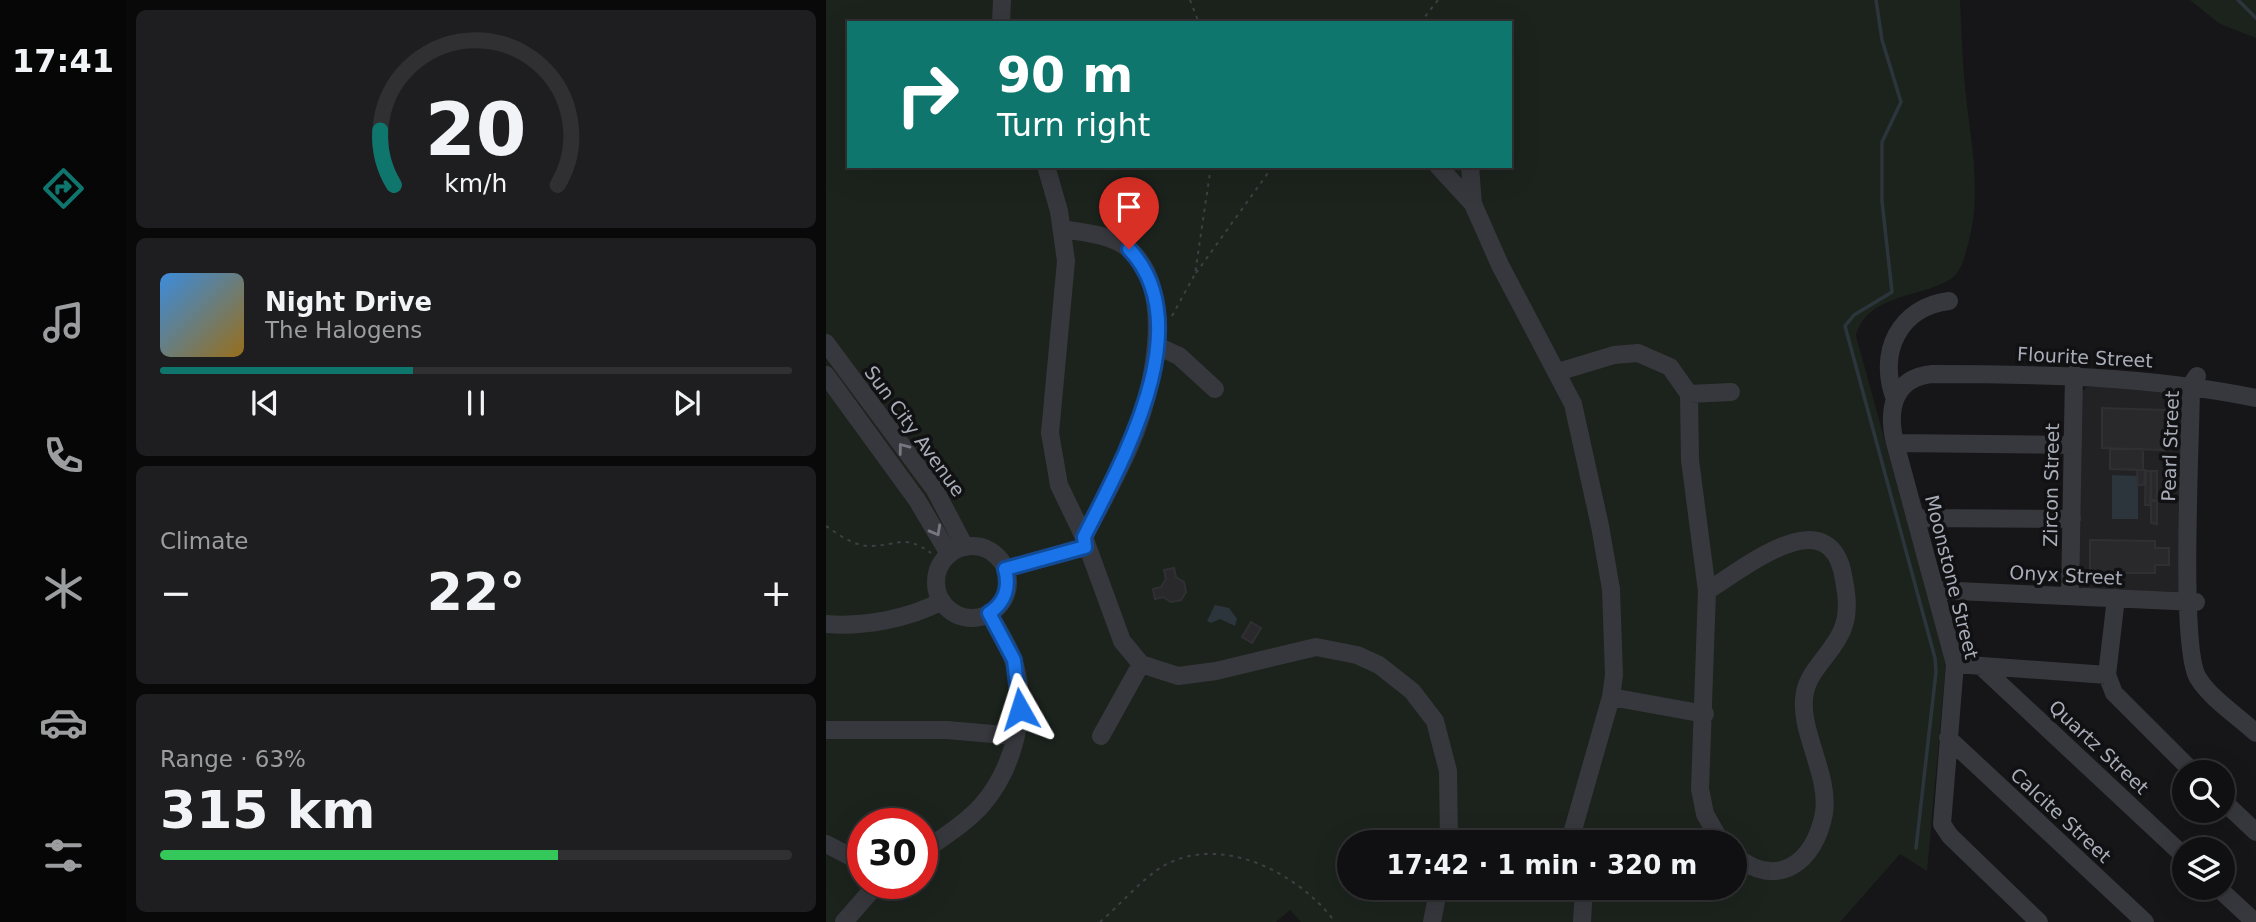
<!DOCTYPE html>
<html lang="en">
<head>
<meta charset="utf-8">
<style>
  body { margin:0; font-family:"DejaVu Sans",sans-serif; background:#1e1e20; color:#f1f3f6; height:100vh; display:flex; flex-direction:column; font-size:26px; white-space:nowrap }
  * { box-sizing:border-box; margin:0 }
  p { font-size:23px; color:#9c9d9f }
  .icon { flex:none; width:38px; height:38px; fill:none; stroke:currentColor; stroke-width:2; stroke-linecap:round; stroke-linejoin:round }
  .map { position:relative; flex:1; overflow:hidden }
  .drawer { display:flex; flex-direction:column; gap:10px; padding:10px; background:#09090a; width:700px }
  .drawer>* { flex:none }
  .guide { position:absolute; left:21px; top:21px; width:665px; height:147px; border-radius:0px; box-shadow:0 7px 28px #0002,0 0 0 2px #303032; background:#0f766e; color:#fff; overflow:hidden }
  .fabs { position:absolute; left:1346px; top:760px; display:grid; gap:14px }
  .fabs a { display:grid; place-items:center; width:63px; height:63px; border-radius:50%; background:#101012; box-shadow:0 7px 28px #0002,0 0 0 2px #303032; font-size:35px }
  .speed { position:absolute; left:21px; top:808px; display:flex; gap:14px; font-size:35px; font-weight:700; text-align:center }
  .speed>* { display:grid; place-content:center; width:91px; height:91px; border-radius:50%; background:#101012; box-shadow:0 7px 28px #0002,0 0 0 2px #303032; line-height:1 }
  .speed .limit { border:10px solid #d22; background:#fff; color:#111 }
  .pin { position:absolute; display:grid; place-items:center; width:60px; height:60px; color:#fff; margin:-72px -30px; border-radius:50% 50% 50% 0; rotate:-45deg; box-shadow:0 0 7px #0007 }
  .pin .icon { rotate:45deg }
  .me { position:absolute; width:77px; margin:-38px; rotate:354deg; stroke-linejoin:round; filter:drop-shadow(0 0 5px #0008) }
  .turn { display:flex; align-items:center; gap:24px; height:147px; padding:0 35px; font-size:32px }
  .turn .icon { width:91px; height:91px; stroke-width:2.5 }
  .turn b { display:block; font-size:49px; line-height:60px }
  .big { font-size:52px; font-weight:800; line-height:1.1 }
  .drawer .card { flex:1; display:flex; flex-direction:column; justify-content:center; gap:10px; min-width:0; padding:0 24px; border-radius:10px; background:#1e1e20 }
  .drawer .dial { align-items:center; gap:0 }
  .dial svg { height:182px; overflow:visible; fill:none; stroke:#303032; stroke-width:7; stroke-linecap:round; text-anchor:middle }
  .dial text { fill:#f1f3f6; stroke:none }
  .song { display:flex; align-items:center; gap:21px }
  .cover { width:84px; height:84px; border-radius:10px; background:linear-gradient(135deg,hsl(210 70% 55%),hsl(40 70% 35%)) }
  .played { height:7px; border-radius:4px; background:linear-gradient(90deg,#0f766e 40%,#303032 40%) }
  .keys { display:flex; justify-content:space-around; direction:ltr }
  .heat { display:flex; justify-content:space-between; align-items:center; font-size:38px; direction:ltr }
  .charge { height:10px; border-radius:5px; background:linear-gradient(90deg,#34c759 63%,#303032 0) }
  .trip { position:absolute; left:511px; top:830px; width:410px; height:70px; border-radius:35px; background:#101012; box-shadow:0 7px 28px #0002,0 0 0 2px #303032; font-weight:800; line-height:70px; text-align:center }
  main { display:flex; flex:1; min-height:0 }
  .tabs { display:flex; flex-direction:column; width:126px; justify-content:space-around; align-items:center; background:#060607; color:#9c9d9f }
  .tabs .icon { width:49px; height:49px }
  .tabs .active { color:#0f766e }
  .tabs b { font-size:32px; color:#f1f3f6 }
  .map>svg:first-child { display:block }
  .built { fill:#222225 }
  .green { fill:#1c231d; fill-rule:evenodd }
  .water { fill:#2c353c }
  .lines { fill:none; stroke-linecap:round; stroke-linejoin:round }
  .stream { stroke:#2c353c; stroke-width:3.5 }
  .building { fill:#29292c; stroke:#303034; stroke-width:2 }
  .path { stroke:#3d3f44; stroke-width:2; stroke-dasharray:3.5 5; stroke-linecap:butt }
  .minor { stroke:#37383d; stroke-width:18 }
  .oneway { stroke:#757881 }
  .route-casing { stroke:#114b97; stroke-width:18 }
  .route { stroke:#1a73e8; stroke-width:12 }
  .labels { text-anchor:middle; stroke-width:7; stroke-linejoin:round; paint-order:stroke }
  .street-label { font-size:19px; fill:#a8adb8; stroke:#111113 }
</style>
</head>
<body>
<main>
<nav class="tabs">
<b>17:41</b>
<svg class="icon active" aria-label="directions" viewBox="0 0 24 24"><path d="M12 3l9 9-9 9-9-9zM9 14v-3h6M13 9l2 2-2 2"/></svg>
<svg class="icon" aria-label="music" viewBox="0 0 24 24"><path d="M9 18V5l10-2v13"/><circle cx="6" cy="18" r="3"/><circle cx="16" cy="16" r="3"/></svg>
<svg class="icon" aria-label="phone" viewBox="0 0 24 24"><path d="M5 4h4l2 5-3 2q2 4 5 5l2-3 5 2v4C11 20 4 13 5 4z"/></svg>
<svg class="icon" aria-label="climate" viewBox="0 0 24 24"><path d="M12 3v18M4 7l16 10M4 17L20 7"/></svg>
<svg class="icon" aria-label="car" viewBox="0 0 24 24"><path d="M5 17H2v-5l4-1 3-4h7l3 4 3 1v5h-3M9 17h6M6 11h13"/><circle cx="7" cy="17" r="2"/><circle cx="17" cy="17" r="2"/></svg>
<svg class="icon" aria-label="filters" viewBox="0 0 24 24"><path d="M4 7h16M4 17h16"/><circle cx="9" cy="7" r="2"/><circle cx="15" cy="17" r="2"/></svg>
</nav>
<section class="drawer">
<div class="card dial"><svg viewBox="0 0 100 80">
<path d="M14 69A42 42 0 1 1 86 69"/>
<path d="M14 69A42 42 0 0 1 8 45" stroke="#0f766e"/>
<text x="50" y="56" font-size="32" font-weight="700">20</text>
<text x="50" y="72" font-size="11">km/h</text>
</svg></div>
<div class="card">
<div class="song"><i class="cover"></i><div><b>Night Drive</b><p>The Halogens</p></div></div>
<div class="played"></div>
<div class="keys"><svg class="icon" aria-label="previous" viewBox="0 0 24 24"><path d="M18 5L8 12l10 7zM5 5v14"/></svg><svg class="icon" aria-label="pause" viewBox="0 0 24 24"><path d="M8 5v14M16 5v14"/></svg><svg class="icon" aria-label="next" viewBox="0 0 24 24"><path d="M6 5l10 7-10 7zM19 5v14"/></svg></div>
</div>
<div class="card"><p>Climate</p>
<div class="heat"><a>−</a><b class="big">22°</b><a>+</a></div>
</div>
<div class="card"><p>Range · 63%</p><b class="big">315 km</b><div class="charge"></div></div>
</section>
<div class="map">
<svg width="1430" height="922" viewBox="0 0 1430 922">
  <rect width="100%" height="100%" fill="#161618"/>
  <path class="built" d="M1261,387H1304L1356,394L1353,592L1257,590L1251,583L1254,393Z"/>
  <path class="green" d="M0,0H1134C1135,25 1136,50 1138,75C1142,132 1158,188 1142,244C1139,254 1137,266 1130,274C1109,298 1041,290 1030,336L1120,663L1101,871L1074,854L1014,922H475L464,910L450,922H0ZM23,23H684V166H23ZM37,824H96V884H37ZM523,842H908V887H523Z
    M1364,0H1430V38L1394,24Z"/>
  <path class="water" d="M1286,475L1312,476V519H1286Z
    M389,605L403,608L411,619L409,626L394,619L385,623L381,621Z"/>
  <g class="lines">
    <path class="stream" d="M1050,0L1056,40L1075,102L1056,142V201L1066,292L1028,315L1019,326L1109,658L1110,672L1090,848
      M1412,0L1430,18"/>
  </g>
  <path class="building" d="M1276,408L1339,410V450L1276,448Z
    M1284,449H1317V470L1284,469Z
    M1311,470H1319L1318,485H1312Z
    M1320,471H1325L1324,505H1319Z
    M1325,471H1331V500H1325Z
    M1325,501L1331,502V524L1325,523Z
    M1264,540L1329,541V548H1343V565H1329V573H1264Z
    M348,568L350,577L358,582L360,592L355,600L345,602L337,597L329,599L327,589L335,587L340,579L338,570Z
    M425,622L435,628L426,643L416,637Z"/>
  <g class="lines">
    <path class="path" d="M364,0L373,23
      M594,23L612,0
      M370,273L447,166
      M346,316L369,274L385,166
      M0,526C13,535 29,547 46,546C74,545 78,534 105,553
      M274,922C294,905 313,882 334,868C393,831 473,873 509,922"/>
    <path class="minor" d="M175,23L176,0
      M220,166L233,211L240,261L224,433L233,485L258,537L296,641L315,664L352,676L390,671L490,647L531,655L553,665L586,691L609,721L622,771L623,842
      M612,166L647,204L674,265L747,404L774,526L785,589L788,675L785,697L747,830V842
      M644,166L647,204
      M237,229C259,233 285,234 303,249C349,289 328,382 310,431C296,468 276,502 258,537
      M0,343L109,490L139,547
      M331,346L353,356L389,389
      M732,372L788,355L812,353L844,367L863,394L864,460L881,591L874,789L879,814L895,842
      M0,375L91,500L123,554
      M1371,376L1365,385C1365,433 1353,648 1372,678C1385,699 1412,716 1430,733
      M863,394L905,392
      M1069,399C1051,353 1073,307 1123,301
      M1069,443L1247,445
      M1089,518L1246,519
      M110 582a36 36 0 1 1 72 0a36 36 0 1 1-72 0Z
      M179,569L259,547
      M1109,590L1370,602
      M881,591C916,570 998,501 1016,570C1020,589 1024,610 1017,628C1009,651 984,668 979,692C971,729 1004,773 998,813C989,862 952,891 908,855
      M1244,596L1248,374
      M1290,598L1281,675L1288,693L1367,772
      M0,624C38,627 82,619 116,601
      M1129,664L1281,675
      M1158,669L1358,856
      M785,697L879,714
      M0,730H121L190,736
      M275,736L315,664
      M1122,738L1319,922
      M1396,800L1430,832
      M0,844L37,863
      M96,852C117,837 139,824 156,805C188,768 203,709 188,662C183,645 171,629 163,613
      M1391,887L1429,922
      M18,922L51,884
      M606,922L613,887
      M756,922L758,887
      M1213,922L1124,836L1116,824L1129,664L1069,443C1061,410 1067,378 1106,374C1216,374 1322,376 1430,398"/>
  </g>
  <defs><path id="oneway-chevron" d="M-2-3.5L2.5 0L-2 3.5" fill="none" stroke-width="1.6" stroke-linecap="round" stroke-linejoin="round" transform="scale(1.75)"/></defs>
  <g class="oneway">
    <use href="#oneway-chevron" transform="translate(77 448) rotate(-127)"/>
    <use href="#oneway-chevron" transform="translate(110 531) rotate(61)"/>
  </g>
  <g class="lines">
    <g class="route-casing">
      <path id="route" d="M194,709L188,660L163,613C179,603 184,587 179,569L259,547L258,537C296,461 375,325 303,249"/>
    </g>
    <use href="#route" class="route"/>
  </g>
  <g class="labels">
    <g class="street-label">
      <text transform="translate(1259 357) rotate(3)" y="7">Flourite Street</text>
      <text transform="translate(89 431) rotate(54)" y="7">Sun City Avenue</text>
      <text transform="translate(1344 446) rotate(-88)" y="7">Pearl Street</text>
      <text transform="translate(1225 485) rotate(-89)" y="7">Zircon Street</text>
      <text transform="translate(1240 575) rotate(3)" y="7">Onyx Street</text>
      <text transform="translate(1126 577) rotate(76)" y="7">Moonstone Street</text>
      <text transform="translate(1273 747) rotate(43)" y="7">Quartz Street</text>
      <text transform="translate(1235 815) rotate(43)" y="7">Calcite Street</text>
    </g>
  </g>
</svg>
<div class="fabs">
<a><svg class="icon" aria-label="search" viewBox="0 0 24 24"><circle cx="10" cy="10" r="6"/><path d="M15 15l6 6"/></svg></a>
<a><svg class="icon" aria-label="layers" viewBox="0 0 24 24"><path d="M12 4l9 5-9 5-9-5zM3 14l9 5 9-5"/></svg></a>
</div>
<div class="speed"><div class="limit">30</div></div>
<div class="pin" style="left:303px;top:249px;background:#d93025"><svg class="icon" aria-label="arrive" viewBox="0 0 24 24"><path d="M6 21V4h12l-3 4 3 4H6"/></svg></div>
<svg class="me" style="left:194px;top:709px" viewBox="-20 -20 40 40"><path d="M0-17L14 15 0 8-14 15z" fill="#1a73e8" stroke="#fff" stroke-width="4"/></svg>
<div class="trip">17:42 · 1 min · 320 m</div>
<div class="guide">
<div class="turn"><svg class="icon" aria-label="right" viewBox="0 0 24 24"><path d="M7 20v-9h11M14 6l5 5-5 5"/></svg><div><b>90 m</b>Turn right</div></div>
</div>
</div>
</main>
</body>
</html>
